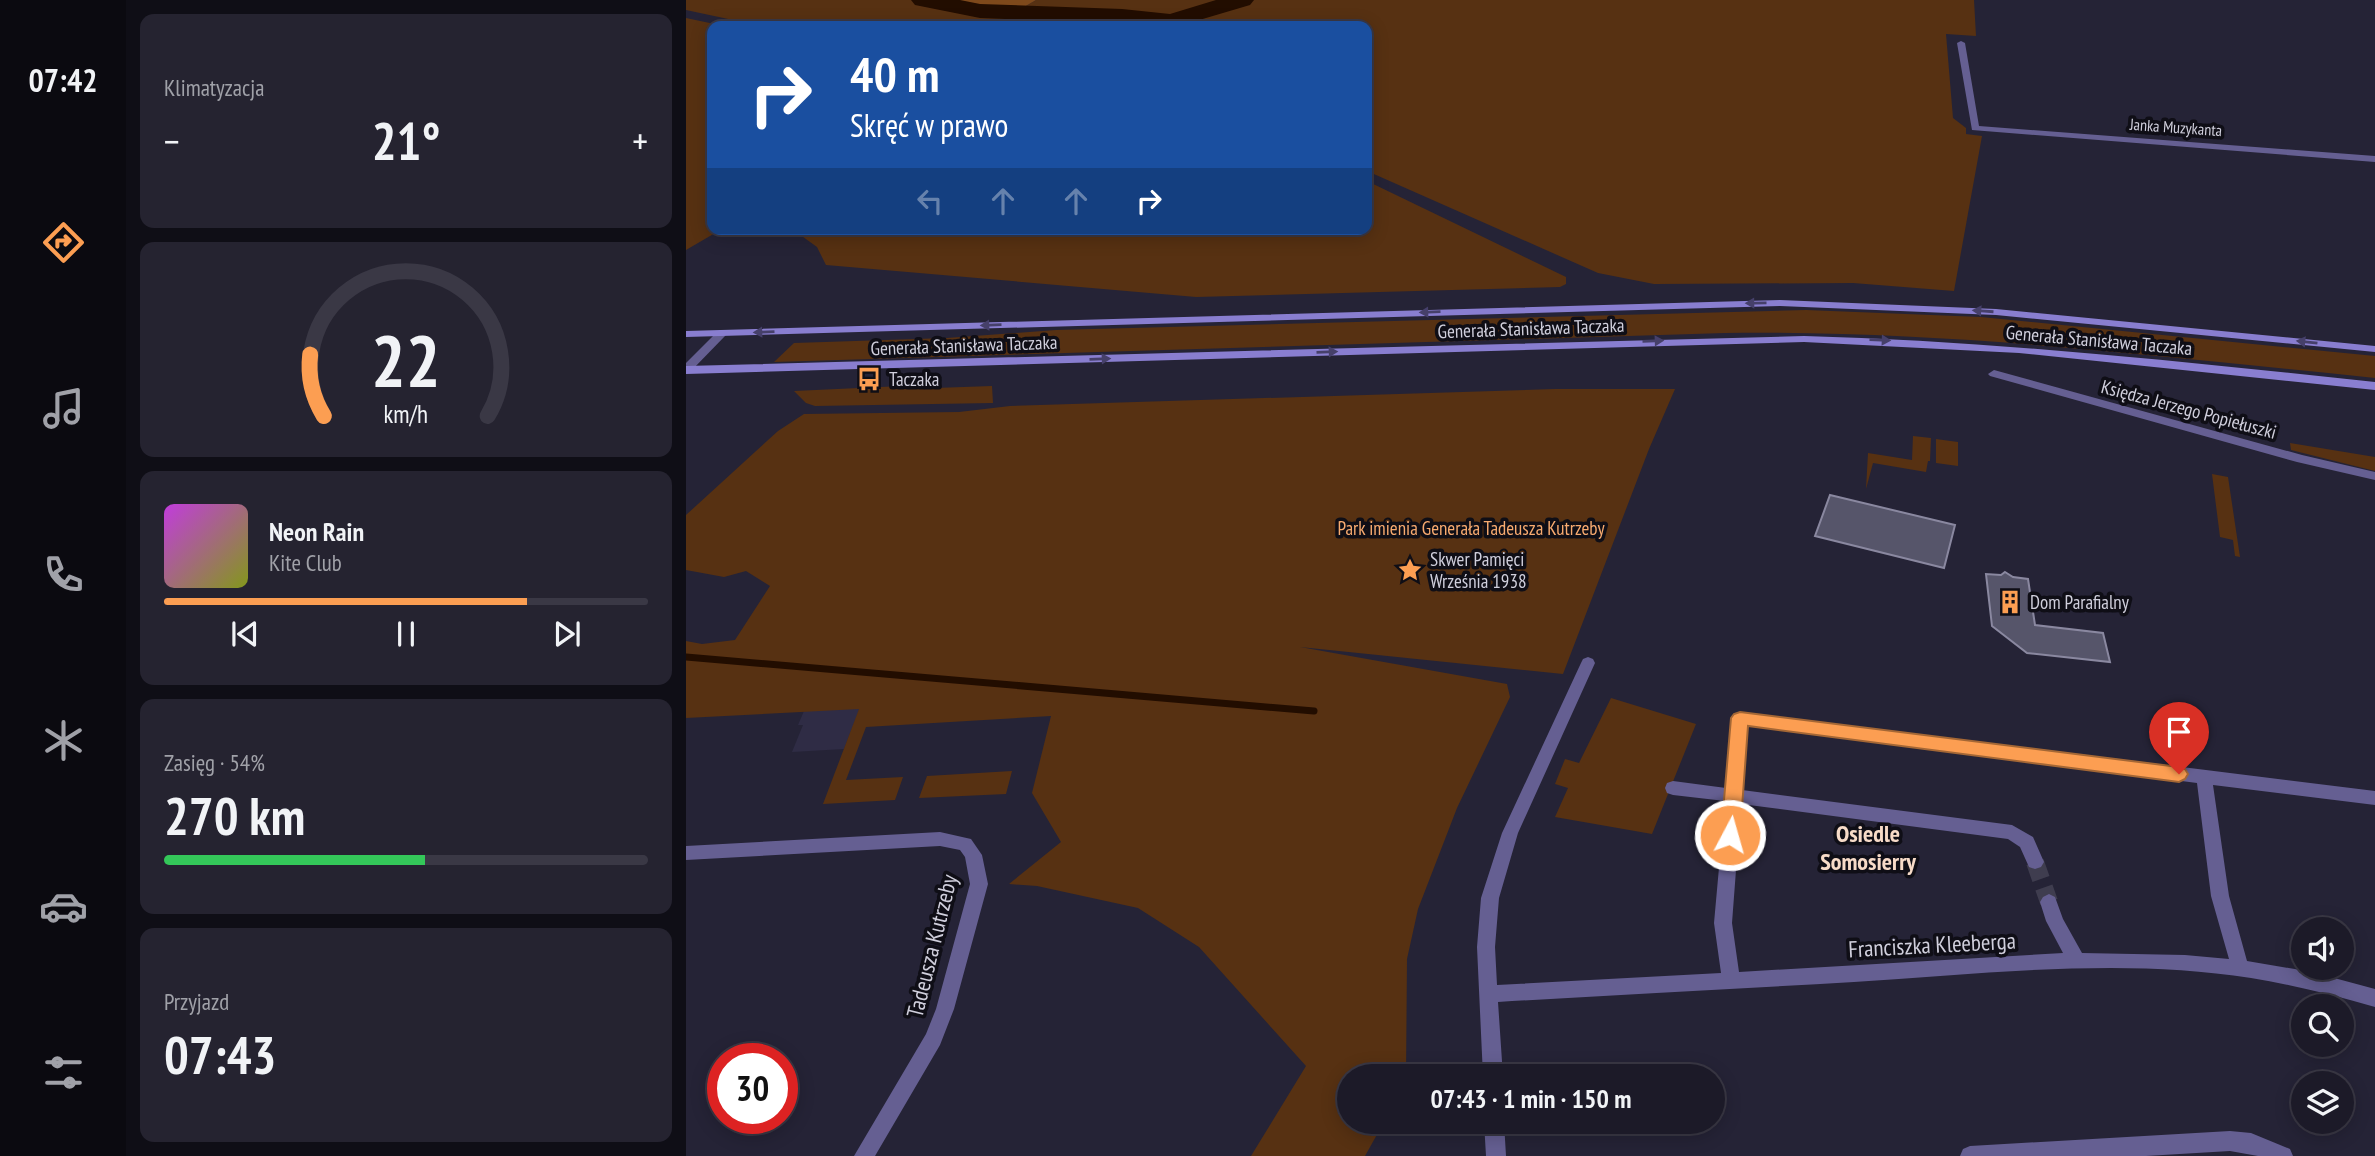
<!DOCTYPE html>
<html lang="pl">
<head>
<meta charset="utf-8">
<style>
  body { margin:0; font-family:"PT Sans Narrow",sans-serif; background:#252330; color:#f1f3f6; height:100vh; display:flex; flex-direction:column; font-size:26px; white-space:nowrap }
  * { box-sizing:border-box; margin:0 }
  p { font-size:23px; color:#a0a1a8 }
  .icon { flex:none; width:38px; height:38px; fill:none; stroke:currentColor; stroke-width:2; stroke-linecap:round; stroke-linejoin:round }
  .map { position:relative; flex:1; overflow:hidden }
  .drawer { display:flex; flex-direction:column; gap:14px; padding:14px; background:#0f0e16; width:560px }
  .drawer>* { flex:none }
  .hud { position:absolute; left:21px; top:21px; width:665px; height:214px; border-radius:14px; box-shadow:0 4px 18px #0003,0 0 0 2px #3a3845; background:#1a4fa0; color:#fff; overflow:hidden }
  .tools { position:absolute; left:1605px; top:917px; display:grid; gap:14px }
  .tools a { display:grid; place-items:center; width:63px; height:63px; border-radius:50%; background:#1c1a28; box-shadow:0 4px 18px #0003,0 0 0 2px #3a3845; font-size:35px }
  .speed { position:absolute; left:21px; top:1043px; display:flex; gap:14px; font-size:35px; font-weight:700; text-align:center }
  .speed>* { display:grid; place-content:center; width:91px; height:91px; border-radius:50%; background:#1c1a28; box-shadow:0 4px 18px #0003,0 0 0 2px #3a3845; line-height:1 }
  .speed .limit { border:10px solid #d22; background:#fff; color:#111 }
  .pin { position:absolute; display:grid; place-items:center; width:60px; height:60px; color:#fff; margin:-72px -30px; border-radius:50% 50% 50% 0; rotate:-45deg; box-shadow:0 0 7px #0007 }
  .pin .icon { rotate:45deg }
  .me { position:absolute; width:77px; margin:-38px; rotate:6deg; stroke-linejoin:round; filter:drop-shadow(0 0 5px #0008) }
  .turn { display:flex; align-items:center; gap:24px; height:147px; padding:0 28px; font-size:32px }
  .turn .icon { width:91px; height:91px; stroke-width:2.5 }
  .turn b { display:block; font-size:49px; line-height:60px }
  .lanes { display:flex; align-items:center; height:66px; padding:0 28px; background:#0003; justify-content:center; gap:35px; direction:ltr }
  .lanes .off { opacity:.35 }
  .big { font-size:52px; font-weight:700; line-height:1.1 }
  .drawer .tile { flex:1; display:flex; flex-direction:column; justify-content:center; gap:10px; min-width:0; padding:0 24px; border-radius:14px; background:#252330 }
  .drawer .dial { align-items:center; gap:0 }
  .dial svg { height:182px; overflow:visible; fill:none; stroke:#3a3845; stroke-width:7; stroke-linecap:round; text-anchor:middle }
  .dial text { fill:#f1f3f6; stroke:none }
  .song { display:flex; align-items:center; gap:21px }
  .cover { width:84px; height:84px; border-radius:10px; background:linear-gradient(135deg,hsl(290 70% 55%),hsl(70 70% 35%)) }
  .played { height:7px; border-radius:4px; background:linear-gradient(90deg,#fc9e52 75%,#3a3845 75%) }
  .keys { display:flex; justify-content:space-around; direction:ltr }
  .heat { display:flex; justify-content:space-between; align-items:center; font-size:38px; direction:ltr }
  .charge { height:10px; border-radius:5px; background:linear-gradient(90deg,#34c759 54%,#3a3845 0) }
  .trip { position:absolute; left:651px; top:1064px; width:388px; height:70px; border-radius:35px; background:#1c1a28; box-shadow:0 4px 18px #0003,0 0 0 2px #3a3845; font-weight:700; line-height:70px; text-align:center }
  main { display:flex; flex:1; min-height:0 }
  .menu { display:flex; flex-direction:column; width:126px; justify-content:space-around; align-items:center; background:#0b0a10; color:#a0a1a8 }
  .menu .icon { width:49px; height:49px }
  .menu .current { color:#fc9e52 }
  .menu b { font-size:32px; color:#f1f3f6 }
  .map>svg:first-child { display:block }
  .built { fill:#2f2c45 }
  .green { fill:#573112 }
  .forest { fill:#7e491b }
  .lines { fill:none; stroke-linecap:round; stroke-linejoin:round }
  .stream { stroke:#220d00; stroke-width:7 }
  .river { fill:#220d00; fill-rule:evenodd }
  .building { fill:#56556a; stroke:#8a88a0; stroke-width:2 }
  .minor-tunnel { stroke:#3f3d4f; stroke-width:18; stroke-dasharray:18 9; stroke-linecap:butt }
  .minor { fill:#655f92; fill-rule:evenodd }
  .tertiary { fill:#655f92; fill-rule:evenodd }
  .secondary { fill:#897ed0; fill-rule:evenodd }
  .oneway { fill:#46406a }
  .route { fill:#fc9e52; stroke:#a46735; stroke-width:2 }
  .labels { text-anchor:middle; stroke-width:7; stroke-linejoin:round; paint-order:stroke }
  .far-street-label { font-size:16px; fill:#d0cfdc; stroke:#0f0e16 }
  .street-label { font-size:19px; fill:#d0cfdc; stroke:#0f0e16 }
  .poi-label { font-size:19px; fill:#d0cfdc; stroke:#0f0e16; text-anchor:start }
  .park-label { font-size:19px; fill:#f8ab70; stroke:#0f0e16 }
  .near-street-label { font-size:23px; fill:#d0cfdc; stroke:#0f0e16 }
  .near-neighbourhood-label { font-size:24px; font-weight:bold; fill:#f7dbc8; stroke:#0f0e16 }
</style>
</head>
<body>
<main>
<nav class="menu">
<b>07:42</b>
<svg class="icon current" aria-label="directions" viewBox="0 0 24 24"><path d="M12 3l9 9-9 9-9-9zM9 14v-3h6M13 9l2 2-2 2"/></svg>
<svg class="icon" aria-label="music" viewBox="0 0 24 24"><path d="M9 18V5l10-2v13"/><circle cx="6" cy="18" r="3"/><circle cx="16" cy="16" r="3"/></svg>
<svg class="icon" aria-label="phone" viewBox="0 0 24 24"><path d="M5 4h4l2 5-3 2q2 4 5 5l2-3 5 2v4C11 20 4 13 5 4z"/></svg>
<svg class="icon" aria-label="climate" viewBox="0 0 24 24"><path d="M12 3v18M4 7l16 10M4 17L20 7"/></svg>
<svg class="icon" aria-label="car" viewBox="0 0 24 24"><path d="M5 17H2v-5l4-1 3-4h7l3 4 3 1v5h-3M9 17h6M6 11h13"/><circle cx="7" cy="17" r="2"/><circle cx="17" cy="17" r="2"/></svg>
<svg class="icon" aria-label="filters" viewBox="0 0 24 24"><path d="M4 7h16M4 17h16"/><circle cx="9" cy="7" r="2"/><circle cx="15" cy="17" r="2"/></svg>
</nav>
<section class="drawer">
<div class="tile"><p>Klimatyzacja</p>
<div class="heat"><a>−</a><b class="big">21°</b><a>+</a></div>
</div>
<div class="tile dial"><svg viewBox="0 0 100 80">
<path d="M14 69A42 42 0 1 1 86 69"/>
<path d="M14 69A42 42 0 0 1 8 42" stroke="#fc9e52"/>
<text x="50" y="56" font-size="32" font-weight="700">22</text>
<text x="50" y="72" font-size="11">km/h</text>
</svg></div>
<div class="tile">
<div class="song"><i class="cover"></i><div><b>Neon Rain</b><p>Kite Club</p></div></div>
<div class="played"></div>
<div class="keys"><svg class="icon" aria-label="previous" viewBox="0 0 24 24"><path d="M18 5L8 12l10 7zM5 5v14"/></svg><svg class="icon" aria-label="pause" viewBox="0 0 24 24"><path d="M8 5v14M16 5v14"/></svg><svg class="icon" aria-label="next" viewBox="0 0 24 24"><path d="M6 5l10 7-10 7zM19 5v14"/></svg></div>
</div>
<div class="tile"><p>Zasięg · 54%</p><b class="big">270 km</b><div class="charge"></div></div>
<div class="tile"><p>Przyjazd</p><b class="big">07:43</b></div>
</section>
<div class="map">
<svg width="1689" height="1156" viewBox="0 0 1689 1156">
  <rect width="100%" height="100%" fill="#252336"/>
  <path class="built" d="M174,708L158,749L106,752L117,725H112L118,711Z"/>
  <path class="green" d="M0,0H234L292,11L328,13L350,0H549L483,18L477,23L487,25L568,0H1288L1290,36L1260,34L1267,118L1280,128V134L1296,136L1268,291L1167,283L968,284L912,273L681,171V26H75L0,10Z
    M0,18L38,26H26V229H36L0,250Z
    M681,181L880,277V284L874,287L510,297L140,265L131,247L106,229H681Z
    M1120,310L1295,317L1689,356V378C1472,356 1257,330 1039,333L88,362L108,343L261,338L370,330Z
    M238,385L249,388L306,386L307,403L129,406L120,403L108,391Z
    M869,389H989L963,449L877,674L614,647L821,684L824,697L771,808L732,909L721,959L720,1076H663V1122H698L679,1156H565L620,1066L513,947L452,908L351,886L323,884L375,842L346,793L365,716L180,727L160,780L217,777L209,800L137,804L173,709L0,718V641L16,644L49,640L84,586L60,571L38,577L0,570V515L92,431L118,414L273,412L324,406Z
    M1227,436L1245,438L1244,461H1242L1240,472L1187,463L1180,489L1182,453L1226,460Z
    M1250,439L1272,442V466L1250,463Z
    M1604,443L1689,457V471L1605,450Z
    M1526,474L1542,477L1554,557L1549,556L1547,540L1534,537Z
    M925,698L1010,724L966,834L869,817L882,788L869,784L879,759L893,763Z
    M326,771L320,794L233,798L241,776Z"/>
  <path class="forest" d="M234,0H350L328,13L292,11Z"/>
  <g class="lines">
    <path class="stream" d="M0,657L628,711"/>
    <path class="river" d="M225,0H274L294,4L436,9L484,14L530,0H568L564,5L493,26L294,18L229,5Z"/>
  </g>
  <path class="building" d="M1144,495L1269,525L1258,568L1129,536Z
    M1319,572L1327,577L1342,579L1349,625L1417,633L1424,662L1341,653L1306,626L1300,574L1315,575Z"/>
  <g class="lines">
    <path class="minor-tunnel" d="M1349,862L1363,902"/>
    <path class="minor" d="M1275,41L1279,43L1293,126L1689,156V162L1286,130L1271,43Z
      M1308,370L1616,455L1689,472V480L1611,462L1304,376L1302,374Z
      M902,657L907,659L909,663L832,833L813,898L809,947L811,985L1035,973L1028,923L1039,801L987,795L981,793L979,788L981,783L987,781L1040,788L1046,718L1049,714L1054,712L1689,791V805L1527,785L1543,896L1561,961L1626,972L1689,989V1007C1648,995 1607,985 1565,978C1434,957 1299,974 1168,982C1049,989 931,995 812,1002L817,1076H797L791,947L795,898L816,833L895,663L897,659ZM1061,725L1511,783L1525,896L1543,959L1499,955L1396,953L1377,919L1369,897L1363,894L1357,897L1354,902L1360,921L1377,953L1053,972L1046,923L1055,804L1322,839L1334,847L1343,867L1349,869L1355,867L1358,862L1347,837L1326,825L1056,790Z
      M254,832L285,839L296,855L302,884L268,1009L254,1045L189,1156H168L240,1034L250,1009L284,884L279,857L274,850L254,846L0,860V846Z
      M798,1122H818L820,1156H800Z
      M1544,1131L1565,1133L1604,1149L1607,1156H1572L1544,1151L1460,1156H1274L1277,1149L1284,1146Z"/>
    <path class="tertiary" d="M36,330L40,331V335L4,372L0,374V363L32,331Z"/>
    <path class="secondary" d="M1094,300L1310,309L1689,346V352L1310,315L1094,306L0,337V331Z
      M1118,336C1309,341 1499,362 1689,382V390L1333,353L1118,342L0,374V366Z"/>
  </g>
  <defs><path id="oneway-solid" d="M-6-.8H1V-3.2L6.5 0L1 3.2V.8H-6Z" transform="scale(1.75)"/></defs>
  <g class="oneway">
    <use href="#oneway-solid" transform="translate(1070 303) rotate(179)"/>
    <use href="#oneway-solid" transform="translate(1297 311) rotate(-176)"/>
    <use href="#oneway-solid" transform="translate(744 312) rotate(178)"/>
    <use href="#oneway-solid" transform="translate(305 325) rotate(178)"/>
    <use href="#oneway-solid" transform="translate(78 332) rotate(178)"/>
    <use href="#oneway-solid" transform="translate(1194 340) rotate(2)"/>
    <use href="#oneway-solid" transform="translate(967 341) rotate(-2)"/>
    <use href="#oneway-solid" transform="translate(1621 342) rotate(-174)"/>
    <use href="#oneway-solid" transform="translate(641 352) rotate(-2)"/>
    <use href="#oneway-solid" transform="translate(414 359) rotate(-2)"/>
  </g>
  <path class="route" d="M1054,712L1493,767L1499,769L1502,774L1499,779L1493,782L1062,726L1054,835L1051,841L1044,843L1038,841L1035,835L1045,718L1048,714Z"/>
  <defs>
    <g id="bus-bare" transform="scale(1.89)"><path d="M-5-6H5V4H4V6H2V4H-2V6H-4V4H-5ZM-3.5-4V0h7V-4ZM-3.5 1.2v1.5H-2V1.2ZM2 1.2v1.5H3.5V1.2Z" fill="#fc9e52" stroke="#0f0e16" stroke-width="2.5" paint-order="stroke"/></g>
    <g id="sight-bare" transform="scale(1.89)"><path d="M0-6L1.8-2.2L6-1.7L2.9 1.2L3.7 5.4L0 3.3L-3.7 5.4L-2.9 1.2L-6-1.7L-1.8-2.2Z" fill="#fc9e52" stroke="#0f0e16" stroke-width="2.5" paint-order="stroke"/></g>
    <g id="building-bare" transform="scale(1.89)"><path d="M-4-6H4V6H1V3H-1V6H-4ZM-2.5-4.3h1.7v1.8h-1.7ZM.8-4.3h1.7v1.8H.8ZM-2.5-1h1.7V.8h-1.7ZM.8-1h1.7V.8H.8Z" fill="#fc9e52" stroke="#0f0e16" stroke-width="2.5" paint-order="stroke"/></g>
  </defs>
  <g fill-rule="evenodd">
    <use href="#bus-bare" x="183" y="379"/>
    <use href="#sight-bare" x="724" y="570"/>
    <use href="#building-bare" x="1324" y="602"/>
  </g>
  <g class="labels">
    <g class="far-street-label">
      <text transform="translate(1490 127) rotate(4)" y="6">Janka Muzykanta</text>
    </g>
    <g class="street-label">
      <text transform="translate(845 328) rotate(-2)" y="7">Generała Stanisława Taczaka</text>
      <text transform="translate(1413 340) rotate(5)" y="7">Generała Stanisława Taczaka</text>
      <text transform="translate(278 345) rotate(-2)" y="7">Generała Stanisława Taczaka</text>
      <text transform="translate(1503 409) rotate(15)" y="7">Księdza Jerzego Popiełuszki</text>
    </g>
    <g class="poi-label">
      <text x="203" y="386">Taczaka</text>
      <text x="744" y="566">Skwer Pamięci<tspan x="744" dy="22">Września 1938</tspan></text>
      <text x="1344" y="609">Dom Parafialny</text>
    </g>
    <g class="park-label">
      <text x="785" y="535">Park imienia Generała Tadeusza Kutrzeby</text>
    </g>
    <g class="near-street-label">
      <text transform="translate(1246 945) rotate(-3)" y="8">Franciszka Kleeberga</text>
      <text transform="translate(246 946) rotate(-76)" y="8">Tadeusza Kutrzeby</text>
    </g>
    <g class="near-neighbourhood-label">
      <text x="1182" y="842">Osiedle<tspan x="1182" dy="28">Somosierry</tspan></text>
    </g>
  </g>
</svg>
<div class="tools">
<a><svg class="icon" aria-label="sound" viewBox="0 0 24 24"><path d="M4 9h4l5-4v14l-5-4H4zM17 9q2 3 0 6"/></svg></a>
<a><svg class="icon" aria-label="search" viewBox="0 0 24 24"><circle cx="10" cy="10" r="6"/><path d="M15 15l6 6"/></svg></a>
<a><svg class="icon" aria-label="layers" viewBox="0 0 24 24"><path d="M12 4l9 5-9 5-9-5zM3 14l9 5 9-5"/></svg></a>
</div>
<div class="speed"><div class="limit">30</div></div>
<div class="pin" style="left:1493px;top:774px;background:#d93025"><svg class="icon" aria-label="arrive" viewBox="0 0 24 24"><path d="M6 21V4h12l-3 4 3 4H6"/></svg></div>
<svg class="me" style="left:1044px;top:835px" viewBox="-20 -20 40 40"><circle r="17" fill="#fc9e52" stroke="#fff" stroke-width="3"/><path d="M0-11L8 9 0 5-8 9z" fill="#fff"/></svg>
<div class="trip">07:43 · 1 min · 150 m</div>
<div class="hud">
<div class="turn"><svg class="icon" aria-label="right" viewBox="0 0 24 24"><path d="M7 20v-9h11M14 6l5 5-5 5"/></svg><div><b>40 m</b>Skręć w prawo</div></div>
<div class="lanes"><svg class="icon off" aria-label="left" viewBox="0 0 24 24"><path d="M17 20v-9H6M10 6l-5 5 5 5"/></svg><svg class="icon off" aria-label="ahead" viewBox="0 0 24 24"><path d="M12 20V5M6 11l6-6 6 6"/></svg><svg class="icon off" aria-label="ahead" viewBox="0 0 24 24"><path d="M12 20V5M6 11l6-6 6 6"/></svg><svg class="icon" aria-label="right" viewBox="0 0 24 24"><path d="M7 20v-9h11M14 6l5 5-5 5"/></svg></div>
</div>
</div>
</main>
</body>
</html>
